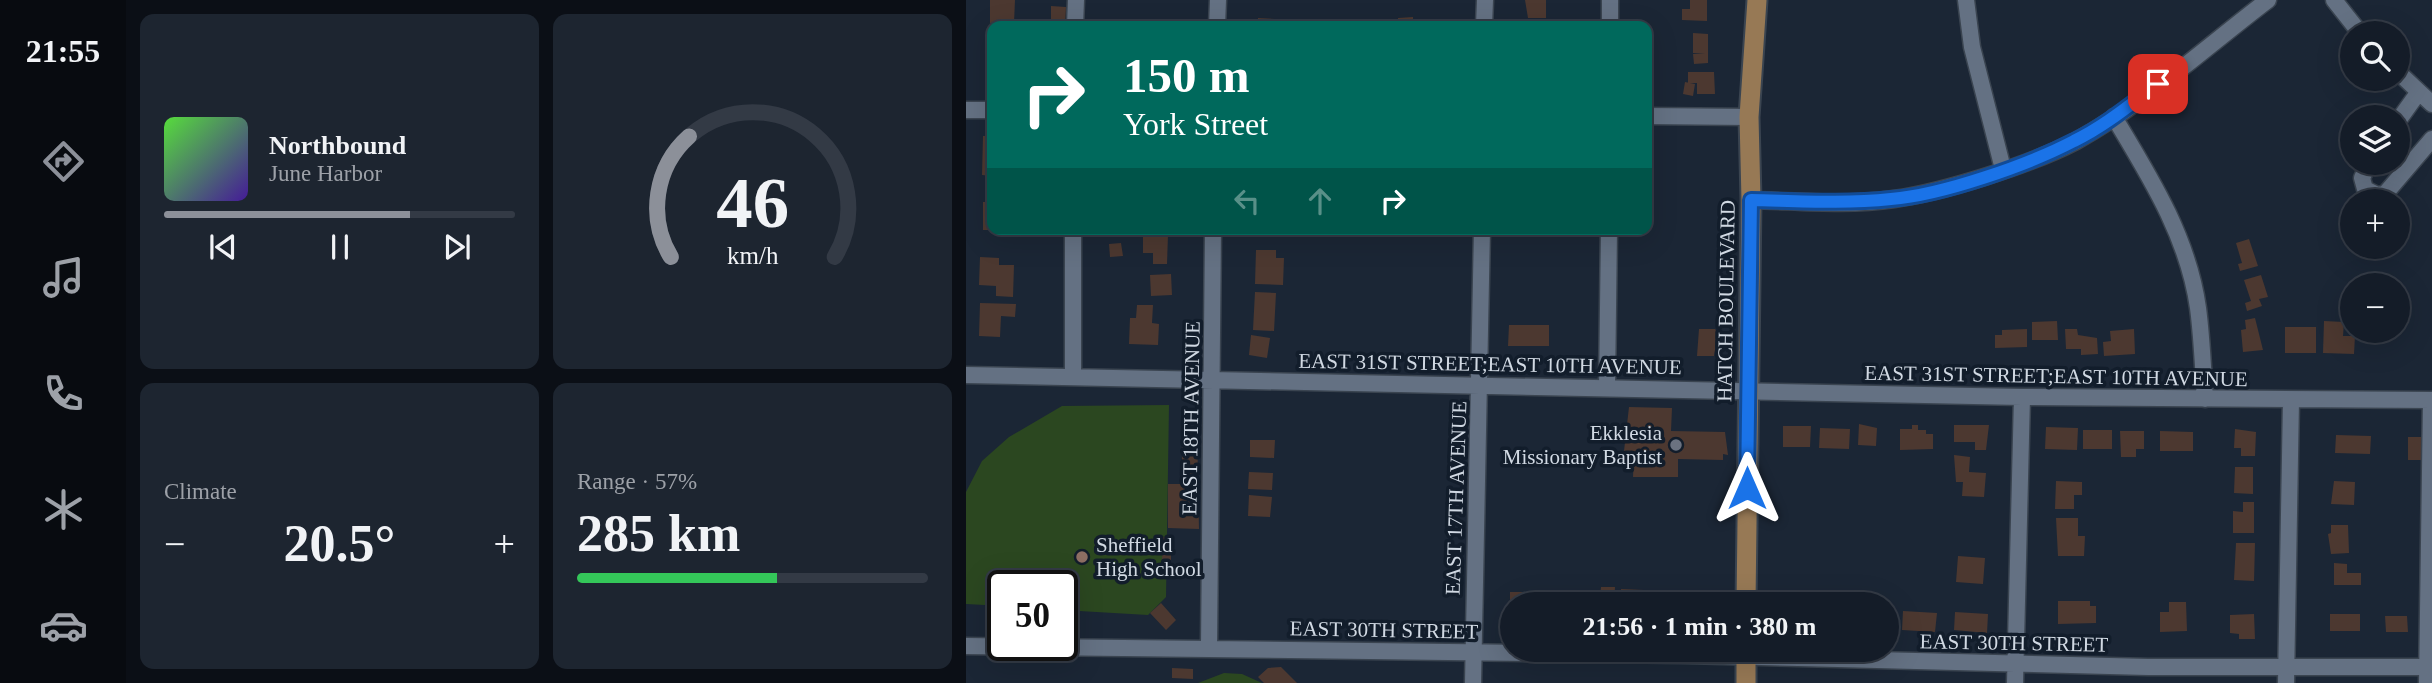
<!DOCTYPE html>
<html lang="en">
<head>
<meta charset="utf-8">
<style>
  body { margin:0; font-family:"Times New Roman",serif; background:#1d2530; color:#f1f3f6; height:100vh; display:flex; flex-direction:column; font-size:26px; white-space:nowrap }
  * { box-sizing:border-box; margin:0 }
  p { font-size:23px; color:#9da1a8 }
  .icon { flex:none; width:38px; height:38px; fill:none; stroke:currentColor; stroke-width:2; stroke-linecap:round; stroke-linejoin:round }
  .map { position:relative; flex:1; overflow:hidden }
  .details { display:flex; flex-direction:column; gap:14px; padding:14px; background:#0b0f16; width:840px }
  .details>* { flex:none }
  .banner { position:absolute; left:21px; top:21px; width:665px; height:214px; border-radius:14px; box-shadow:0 7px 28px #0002,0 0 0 2px #333a45; background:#00695c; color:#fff; overflow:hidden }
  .buttons { position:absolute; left:1374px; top:21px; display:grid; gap:14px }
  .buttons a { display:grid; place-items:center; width:70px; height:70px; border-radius:50%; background:#141c28; box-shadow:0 7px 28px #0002,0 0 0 2px #333a45; font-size:35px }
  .speed { position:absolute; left:21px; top:570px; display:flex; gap:14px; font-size:35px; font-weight:700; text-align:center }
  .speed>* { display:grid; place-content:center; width:91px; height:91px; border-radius:50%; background:#141c28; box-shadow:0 7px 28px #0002,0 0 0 2px #333a45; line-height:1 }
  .speed .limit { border:4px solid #111; border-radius:10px; background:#fff; color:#111 }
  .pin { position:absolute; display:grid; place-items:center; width:60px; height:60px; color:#fff; margin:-30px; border-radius:14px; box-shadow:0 4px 10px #0006 }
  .me { position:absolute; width:77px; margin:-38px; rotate:0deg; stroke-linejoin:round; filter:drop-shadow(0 0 5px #0008) }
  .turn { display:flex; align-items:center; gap:24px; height:147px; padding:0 21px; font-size:32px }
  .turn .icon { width:91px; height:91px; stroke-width:2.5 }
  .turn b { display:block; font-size:49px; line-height:60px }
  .lanes { display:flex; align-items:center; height:66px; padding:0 21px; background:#0003; justify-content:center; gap:35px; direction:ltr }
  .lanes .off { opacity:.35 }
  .big { font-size:52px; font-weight:800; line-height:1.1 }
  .details .tile { flex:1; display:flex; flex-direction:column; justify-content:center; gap:10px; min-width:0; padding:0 24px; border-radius:14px; background:#1d2530 }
  .details .dial { align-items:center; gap:0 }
  .dial svg { height:182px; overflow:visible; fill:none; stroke:#333a45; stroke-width:7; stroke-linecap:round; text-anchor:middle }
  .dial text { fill:#f1f3f6; stroke:none }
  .song { display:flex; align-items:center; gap:21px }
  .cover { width:84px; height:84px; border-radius:10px; background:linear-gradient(135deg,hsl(110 70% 55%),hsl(260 70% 35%)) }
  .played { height:7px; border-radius:4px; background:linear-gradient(90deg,#8c9099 70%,#333a45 70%) }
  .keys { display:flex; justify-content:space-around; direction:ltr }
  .heat { display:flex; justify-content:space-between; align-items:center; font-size:38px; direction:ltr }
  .charge { height:10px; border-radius:5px; background:linear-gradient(90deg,#34c759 57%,#333a45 0) }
  .details .tiles { flex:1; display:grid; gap:14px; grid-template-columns:repeat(2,1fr) }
  .trip { position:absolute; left:534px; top:592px; width:399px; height:70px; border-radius:35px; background:#141c28; box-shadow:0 7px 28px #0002,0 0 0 2px #333a45; font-weight:800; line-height:70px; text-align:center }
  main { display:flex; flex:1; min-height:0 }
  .tabs { display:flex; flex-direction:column; width:126px; justify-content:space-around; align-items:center; background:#080b10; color:#9da1a8 }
  .tabs .icon { width:49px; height:49px }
  .tabs .on { color:#8c9099 }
  .tabs b { font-size:32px; color:#f1f3f6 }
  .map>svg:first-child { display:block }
  .green { fill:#2b4720 }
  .building { fill:#4c3830 }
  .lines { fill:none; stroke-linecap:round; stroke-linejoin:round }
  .minor-casing { stroke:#3a4450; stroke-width:19 }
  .major-casing { stroke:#3a4450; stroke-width:23 }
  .minor { stroke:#647183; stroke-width:16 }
  .major { stroke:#977955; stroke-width:19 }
  .route-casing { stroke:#114b97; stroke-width:18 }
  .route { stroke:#1a73e8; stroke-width:12 }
  .worship-dot { fill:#6b7280; stroke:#121d2b; stroke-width:2.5 }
  .education-dot { fill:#8d6e63; stroke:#121d2b; stroke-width:2.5 }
  .labels { text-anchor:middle; stroke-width:7; stroke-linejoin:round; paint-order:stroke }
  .street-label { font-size:21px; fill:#d1d9e3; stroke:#121d2b }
  .poi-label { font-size:21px; fill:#d1d9e3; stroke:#121d2b; text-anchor:end }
</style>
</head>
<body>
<main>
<nav class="tabs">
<b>21:55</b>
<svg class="icon on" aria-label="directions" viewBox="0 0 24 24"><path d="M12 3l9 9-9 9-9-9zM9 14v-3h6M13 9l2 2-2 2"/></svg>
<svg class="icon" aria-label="music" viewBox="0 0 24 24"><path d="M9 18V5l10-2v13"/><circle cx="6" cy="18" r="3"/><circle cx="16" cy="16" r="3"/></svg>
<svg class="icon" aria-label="phone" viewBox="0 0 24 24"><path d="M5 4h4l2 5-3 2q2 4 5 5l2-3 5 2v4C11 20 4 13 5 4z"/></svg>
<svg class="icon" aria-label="climate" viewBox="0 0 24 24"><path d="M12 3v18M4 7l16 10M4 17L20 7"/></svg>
<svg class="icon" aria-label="car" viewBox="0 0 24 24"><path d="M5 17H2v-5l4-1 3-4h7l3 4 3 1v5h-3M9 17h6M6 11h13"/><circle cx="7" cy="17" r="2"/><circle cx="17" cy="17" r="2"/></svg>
</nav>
<section class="details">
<div class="tiles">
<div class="tile">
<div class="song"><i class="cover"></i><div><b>Northbound</b><p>June Harbor</p></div></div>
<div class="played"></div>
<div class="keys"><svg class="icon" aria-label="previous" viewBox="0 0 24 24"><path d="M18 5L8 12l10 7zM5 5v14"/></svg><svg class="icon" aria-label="pause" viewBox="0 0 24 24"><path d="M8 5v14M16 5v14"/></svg><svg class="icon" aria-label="next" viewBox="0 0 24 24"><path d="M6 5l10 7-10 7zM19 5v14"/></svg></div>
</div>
<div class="tile dial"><svg viewBox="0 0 100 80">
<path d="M14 69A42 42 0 1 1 86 69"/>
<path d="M14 69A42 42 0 0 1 22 16" stroke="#8c9099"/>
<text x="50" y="56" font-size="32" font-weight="700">46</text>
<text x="50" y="72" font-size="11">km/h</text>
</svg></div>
<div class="tile"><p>Climate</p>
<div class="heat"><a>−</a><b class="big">20.5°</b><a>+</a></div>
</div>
<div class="tile"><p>Range · 57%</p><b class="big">285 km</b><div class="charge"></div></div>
</div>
</section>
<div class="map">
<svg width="1466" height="683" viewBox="0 0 1466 683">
  <rect width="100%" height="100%" fill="#1b2635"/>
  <path class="green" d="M203,405L200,597L182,615L96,610V586H37V606L0,604V492L16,461L43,437L96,406Z
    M258,673L276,674L296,683H232Z"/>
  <path class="building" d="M24,0H49L48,23H24Z
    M559,0H580V18H562Z
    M724,0H741V21L716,20V9H724Z
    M85,6L100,7L99,26H85Z
    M447,17V26H432V18Z
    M292,18L309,19V26H292Z
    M485,19V26H457V20Z
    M727,33L742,34V63L728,64L727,54L739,53H727Z
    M722,72H748L749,94H731V83H722Z
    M719,82L729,84L727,96L717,94Z
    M17,136H26V176L16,175Z
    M17,202H26V230H17Z
    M299,229H321V232L299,234Z
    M177,235H202L201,264H187V253H177Z
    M1283,239L1292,266L1274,271L1272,264L1276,263L1270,243Z
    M155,243L157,256L144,257L143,244Z
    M290,250H310V258H318L317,285L289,284Z
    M14,257L33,258V265H48L47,297L30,296V286L13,285Z
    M205,274L206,295L185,296L184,275Z
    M1295,275L1302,297L1293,299L1296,306L1281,311L1279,303L1285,301L1278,280Z
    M289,292L310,293L308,331L287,330Z
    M14,303L50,304L49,317L35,316L34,337L13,336Z
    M171,305H187L186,323L193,324L192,345L163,344L164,318H170Z
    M1289,318L1297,350L1277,352L1275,330L1280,329L1279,320Z
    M1091,321L1092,340H1066V322Z
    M1358,321L1378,322L1377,336H1389L1388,354L1357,353Z
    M543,325H583V346H542Z
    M1319,327H1350V353H1319Z
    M733,329H749L752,333L748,356H731Z
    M1061,329V347L1029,348V335H1036V330Z
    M1099,329H1111L1112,335L1131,338L1132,354L1115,355V349H1100Z
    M1168,329L1169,354L1138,356L1137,342L1145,341L1144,331Z
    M285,335L304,338L301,358L283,355Z
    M663,407L706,408L705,431L759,432L762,455L757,454V460L712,459V477H667L668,452L658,451Z
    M893,424L911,428L910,446L892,445Z
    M946,425H952V430H960V434H967V449L934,450V429H946Z
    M988,425H1023L1020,450H1009V442H988Z
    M216,426L231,427L233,529L202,528V484H216Z
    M817,426H845L844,447H817Z
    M1080,427L1112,428L1111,450L1079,449Z
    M854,428L884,429L883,449L853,448Z
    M1269,429L1290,432L1289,456H1275V448H1268Z
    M1117,430H1146V449H1117Z
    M1154,431H1178V449H1170V457H1155Z
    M1194,431L1227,432V451H1194Z
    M1370,435L1405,436L1404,454L1369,453Z
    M1442,437H1458V460H1442Z
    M284,440H309L308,458L284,457Z
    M988,455L1004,457L1003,472L1020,473L1018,497L996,496L997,482H990Z
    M1269,467H1287V494L1268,493Z
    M283,472L307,473L306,490L282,489Z
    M1090,481L1116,482V495H1108V509H1089Z
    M1368,481L1389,482L1388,505L1365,504Z
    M283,495L306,497L304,517L282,516Z
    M1277,502H1288V533H1267V511L1277,512Z
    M1090,518H1112V536H1119L1118,556H1092Z
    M1365,525H1382L1383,553L1365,554L1362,534L1365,533Z
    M197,537H205V560H196Z
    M1270,543H1289L1288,581L1268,580Z
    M992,556L1019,558L1017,584L990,582Z
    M1368,563L1381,564V573H1395V585H1368Z
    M635,587H649L648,604H620V597H634Z
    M655,589L678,590L677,604H654Z
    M578,591L610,592V604H578Z
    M544,592H559V597H570V604H544Z
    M756,594V604H728L727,595Z
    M819,599H837V604H819Z
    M1092,601H1124V606H1130V623L1092,624Z
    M1203,602H1220L1221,631L1194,632V612H1203Z
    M195,603L210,620L200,630L184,613Z
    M937,611L971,613L969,632L936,630Z
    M989,612L1022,614L1021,633L988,630Z
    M1288,614L1289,639H1273V634L1264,633V615Z
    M1364,614H1394V631H1364Z
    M1419,616H1441L1442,632H1420Z
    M315,667L331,683H298L292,677L302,668Z
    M206,668L227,669V679L206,678Z"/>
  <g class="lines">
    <g class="minor-casing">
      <path id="minor" d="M1000,0L1006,47L1037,169
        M1368,0L1394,33
        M109,26L110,0
        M251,26L252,0
        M518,26L519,0
        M644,26V0
        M1432,72L1466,104
        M0,110H26
        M681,116L783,117
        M1148,117C1184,177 1222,237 1232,308C1236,338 1237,369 1239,399
        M1432,121L1452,93
        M1403,163L1396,178L1399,189L1411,195L1419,194L1466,139
        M785,200C832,201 882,206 928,199C978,192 1066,164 1110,141C1179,103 1240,47 1302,0
        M0,375L1056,397L1466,400
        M107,377V229
        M641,387L643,229
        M0,646L719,655L1182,667H1466
        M243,648L247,229
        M507,683L516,229
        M1049,683L1056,397
        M1320,683L1325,400
        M1461,683L1465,400"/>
    </g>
    <g class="major-casing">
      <path id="major" d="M780,604L785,200L783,117L791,0
        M780,649V683"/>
    </g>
    <use href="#minor" class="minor"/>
    <use href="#major" class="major"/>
  </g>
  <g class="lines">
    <g class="route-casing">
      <path id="route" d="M781,488L785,200C832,201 878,204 925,199C976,195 1062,165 1108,141C1139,126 1165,104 1192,84"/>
    </g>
    <use href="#route" class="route"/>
  </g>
  <circle class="worship-dot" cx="710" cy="445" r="7"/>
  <circle class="education-dot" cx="116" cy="557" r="7"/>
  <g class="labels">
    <g class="street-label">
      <text transform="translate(760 301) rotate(-89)" y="7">HATCH BOULEVARD</text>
      <text transform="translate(524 364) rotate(1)" y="7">EAST 31ST STREET;EAST 10TH AVENUE</text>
      <text transform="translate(1090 376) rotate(1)" y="7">EAST 31ST STREET;EAST 10TH AVENUE</text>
      <text transform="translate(225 418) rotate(-89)" y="7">EAST 18TH AVENUE</text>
      <text transform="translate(490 498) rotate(-88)" y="7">EAST 17TH AVENUE</text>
      <text transform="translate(418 630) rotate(1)" y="7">EAST 30TH STREET</text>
      <text transform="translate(1048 643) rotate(1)" y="7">EAST 30TH STREET</text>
    </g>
    <g class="poi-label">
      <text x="696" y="440">Ekklesia<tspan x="696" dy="24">Missionary Baptist</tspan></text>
      <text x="130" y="552" text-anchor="start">Sheffield<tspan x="130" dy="24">High School</tspan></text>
    </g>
  </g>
</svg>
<div class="buttons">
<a><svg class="icon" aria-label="search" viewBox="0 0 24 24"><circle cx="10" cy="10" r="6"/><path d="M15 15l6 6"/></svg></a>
<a><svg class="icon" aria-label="layers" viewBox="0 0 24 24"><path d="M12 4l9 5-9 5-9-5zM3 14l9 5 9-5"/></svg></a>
<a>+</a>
<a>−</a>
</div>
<div class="speed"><div class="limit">50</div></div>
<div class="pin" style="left:1192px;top:84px;background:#d93025"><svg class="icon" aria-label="arrive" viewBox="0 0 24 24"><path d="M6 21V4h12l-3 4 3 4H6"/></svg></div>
<svg class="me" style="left:781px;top:488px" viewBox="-20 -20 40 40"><path d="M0-17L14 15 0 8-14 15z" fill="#1a73e8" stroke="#fff" stroke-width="4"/></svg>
<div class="trip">21:56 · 1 min · 380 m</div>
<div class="banner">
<div class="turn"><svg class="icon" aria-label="right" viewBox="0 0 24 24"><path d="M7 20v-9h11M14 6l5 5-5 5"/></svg><div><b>150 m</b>York Street</div></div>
<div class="lanes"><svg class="icon off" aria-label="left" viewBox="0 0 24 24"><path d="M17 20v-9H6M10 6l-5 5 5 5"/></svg><svg class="icon off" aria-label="ahead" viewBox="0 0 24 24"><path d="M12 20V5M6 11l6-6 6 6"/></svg><svg class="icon" aria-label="right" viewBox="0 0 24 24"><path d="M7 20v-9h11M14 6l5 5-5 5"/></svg></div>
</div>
</div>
</main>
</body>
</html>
